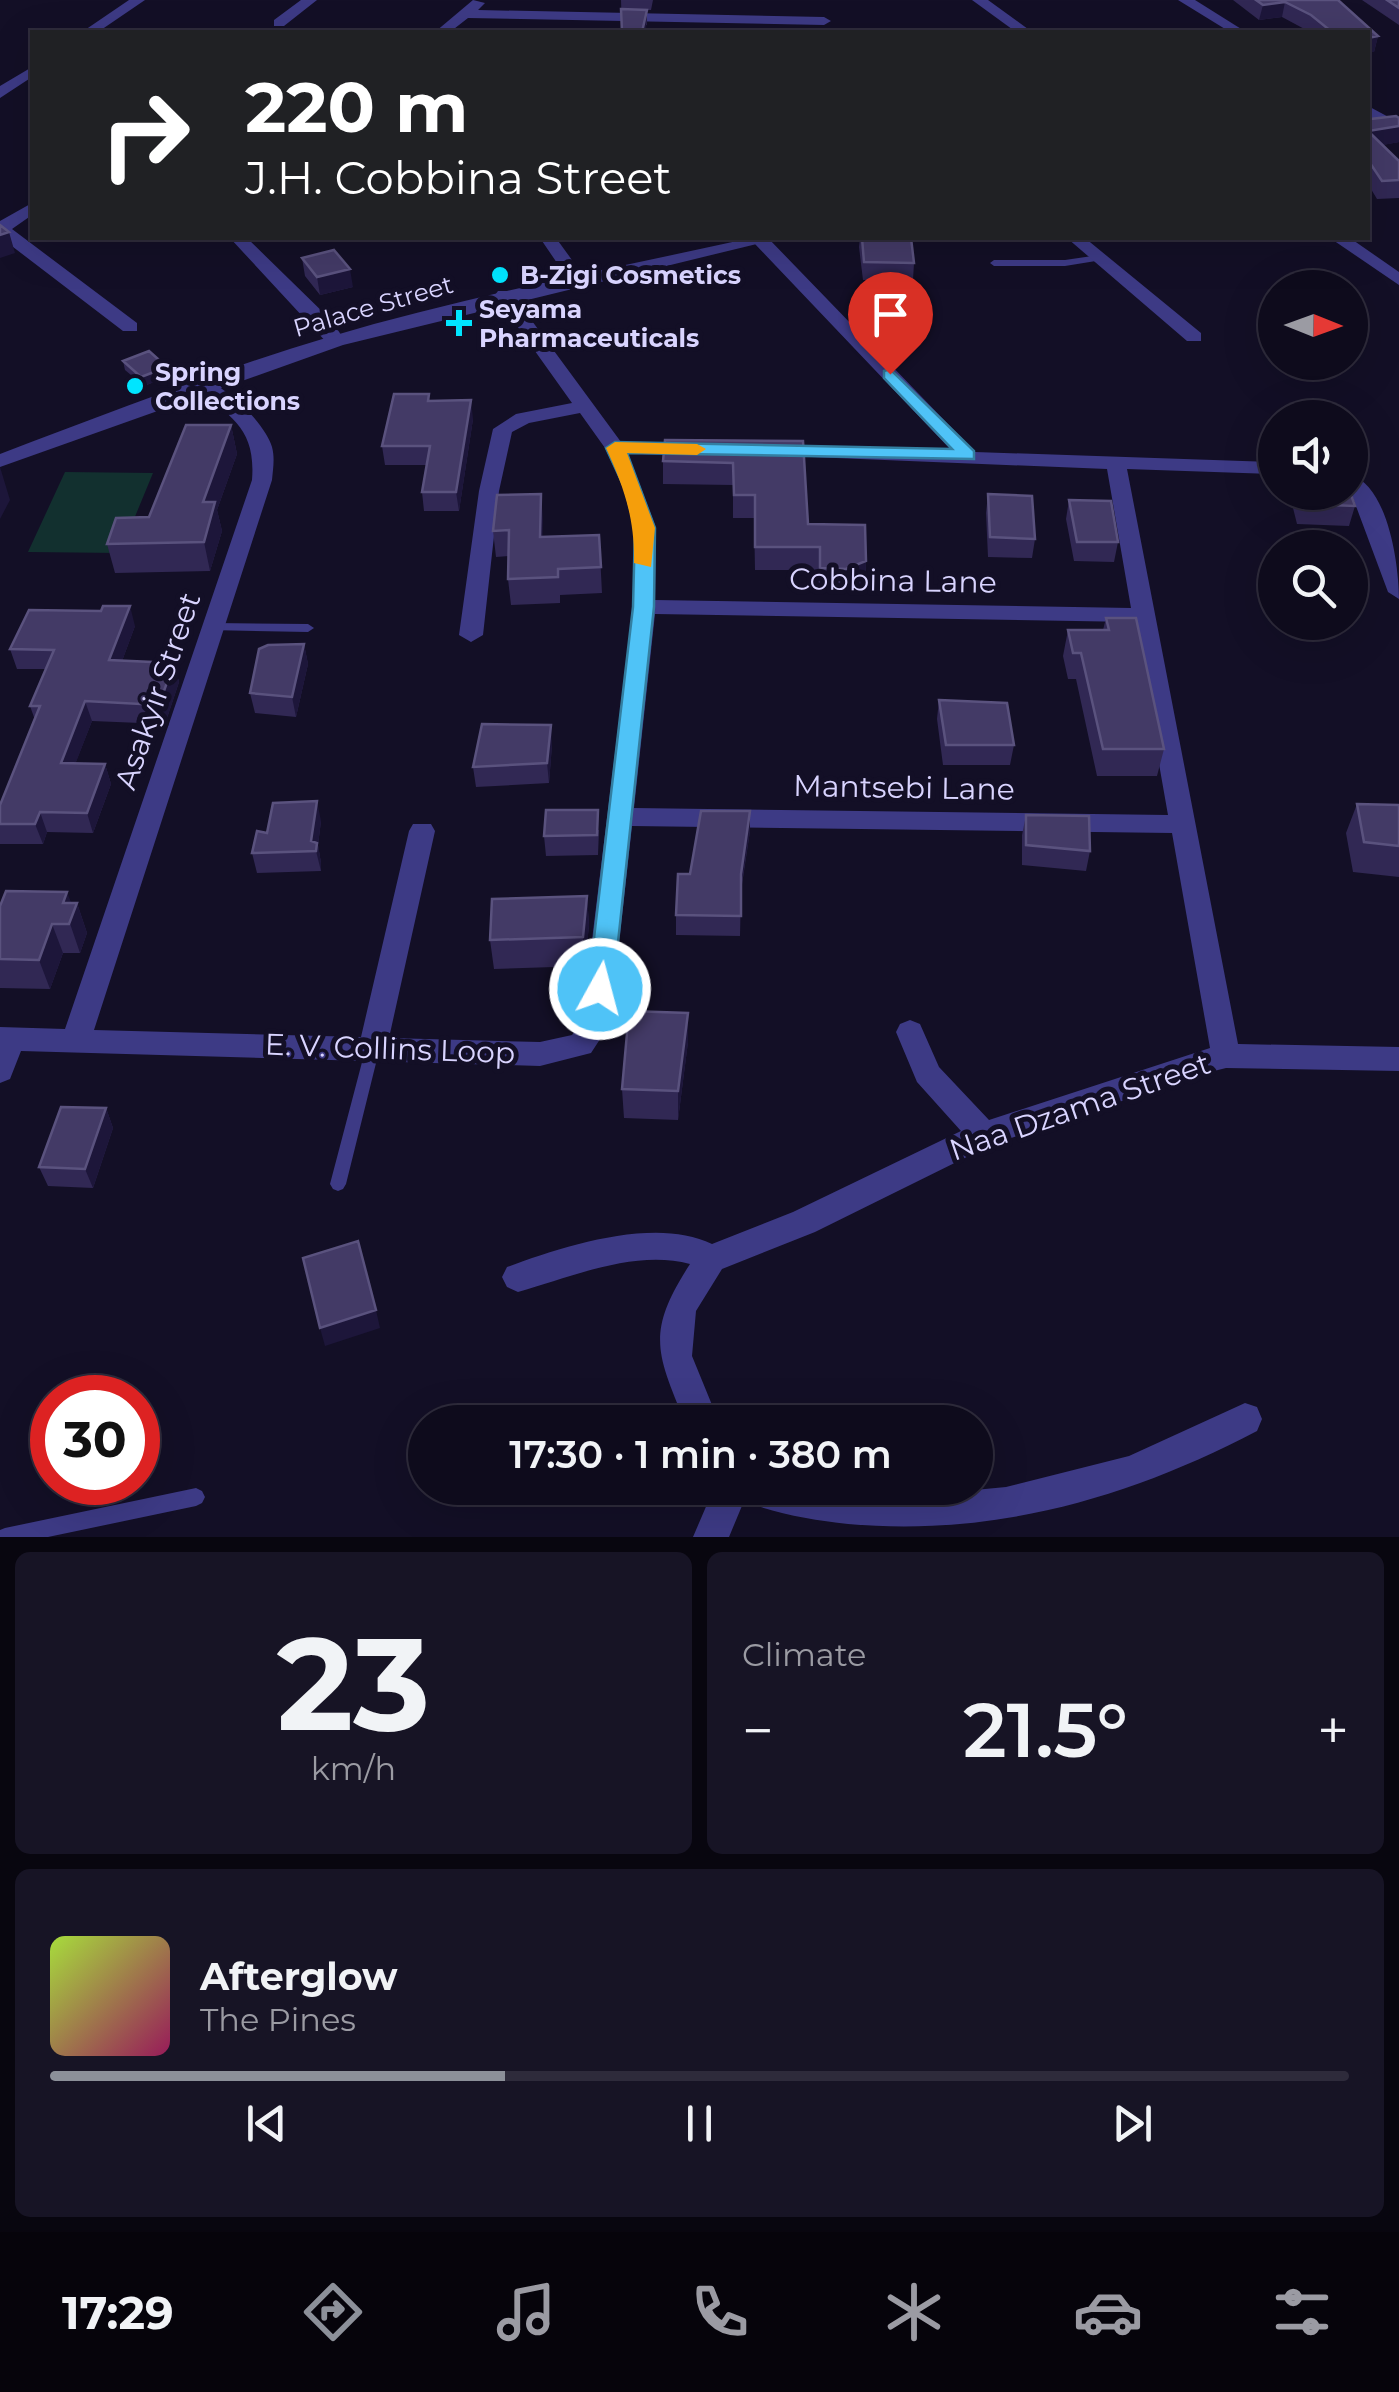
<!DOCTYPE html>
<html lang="en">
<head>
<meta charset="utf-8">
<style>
  body { margin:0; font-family:Montserrat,sans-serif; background:#171425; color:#f1f3f6; height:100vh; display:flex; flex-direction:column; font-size:38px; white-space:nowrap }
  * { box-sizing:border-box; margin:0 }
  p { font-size:32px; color:#9b9ba3 }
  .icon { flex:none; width:55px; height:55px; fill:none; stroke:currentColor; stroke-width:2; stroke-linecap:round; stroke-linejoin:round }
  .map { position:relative; height:1537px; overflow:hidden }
  .details { display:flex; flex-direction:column; gap:15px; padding:15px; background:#08060f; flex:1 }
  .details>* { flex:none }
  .banner { position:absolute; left:30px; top:30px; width:1340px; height:210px; border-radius:0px; box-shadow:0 10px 40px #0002,0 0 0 2px #2e2b3b; background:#202124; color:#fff; overflow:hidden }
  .needle { width:65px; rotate:91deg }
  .tools { position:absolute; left:1258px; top:270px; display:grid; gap:20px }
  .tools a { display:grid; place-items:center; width:110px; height:110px; border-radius:50%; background:#0e0b1c; box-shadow:0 10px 40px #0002,0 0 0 2px #2e2b3b; font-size:50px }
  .speed { position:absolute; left:30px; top:1375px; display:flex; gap:20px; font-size:50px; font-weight:700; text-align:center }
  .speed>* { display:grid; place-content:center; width:130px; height:130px; border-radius:50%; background:#0e0b1c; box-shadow:0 10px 40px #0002,0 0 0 2px #2e2b3b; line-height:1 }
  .speed .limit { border:15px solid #d22; background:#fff; color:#111 }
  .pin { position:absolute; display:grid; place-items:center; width:85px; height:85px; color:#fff; margin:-102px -42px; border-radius:50% 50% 50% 0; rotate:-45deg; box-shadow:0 0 10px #0007 }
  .pin .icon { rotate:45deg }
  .me { position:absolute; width:110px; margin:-55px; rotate:7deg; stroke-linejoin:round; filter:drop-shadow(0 0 8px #0008) }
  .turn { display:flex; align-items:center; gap:35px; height:210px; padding:0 50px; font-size:45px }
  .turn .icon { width:130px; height:130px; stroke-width:2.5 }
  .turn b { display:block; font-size:70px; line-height:85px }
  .big { font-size:75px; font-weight:600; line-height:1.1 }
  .details .tile { flex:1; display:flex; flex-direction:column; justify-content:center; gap:15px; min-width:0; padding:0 35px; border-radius:15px; background:#171425 }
  .details .dial { align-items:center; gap:0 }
  .dial b { font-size:130px; line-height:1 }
  .song { display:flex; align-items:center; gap:30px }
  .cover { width:120px; height:120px; border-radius:15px; background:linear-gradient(135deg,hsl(80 70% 55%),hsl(330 70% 35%)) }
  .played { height:10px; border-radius:5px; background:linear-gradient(90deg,#8c9099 35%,#2e2b3b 35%) }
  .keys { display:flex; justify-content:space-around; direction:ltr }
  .heat { display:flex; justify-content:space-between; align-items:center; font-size:55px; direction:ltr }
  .details .tiles { flex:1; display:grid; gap:15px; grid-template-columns:1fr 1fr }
  .tile:last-child { grid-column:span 2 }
  .trip { position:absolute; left:408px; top:1405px; width:585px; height:100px; border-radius:50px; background:#0e0b1c; box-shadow:0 10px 40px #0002,0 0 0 2px #2e2b3b; font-weight:600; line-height:100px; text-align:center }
  .tab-bar { display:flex; height:160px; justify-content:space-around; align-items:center; background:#06040b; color:#9b9ba3 }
  .tab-bar .icon { width:70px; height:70px }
  .tab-bar .on { color:#8c9099 }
  .tab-bar b { font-size:45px; color:#f1f3f6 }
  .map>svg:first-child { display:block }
  .green { fill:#12302f }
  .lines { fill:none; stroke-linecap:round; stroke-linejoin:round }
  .service { fill:#3d3a85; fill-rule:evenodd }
  .minor { fill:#3d3a85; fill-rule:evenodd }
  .tertiary { fill:#3d3a85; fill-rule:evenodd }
  .wall { fill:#312854 }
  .shaded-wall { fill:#1d163a }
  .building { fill:#433a66; stroke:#5a527e; stroke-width:2.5 }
  .route { fill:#4fc3f7; stroke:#337fa1; stroke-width:2.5 }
  .slow { fill:#f59e0b }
  .poi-dot { fill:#00e5ff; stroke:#130f26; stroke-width:4 }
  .labels { text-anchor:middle; stroke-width:10; stroke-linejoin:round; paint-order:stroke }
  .far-poi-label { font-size:25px; font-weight:bold; fill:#d9d4ff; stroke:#130f26; text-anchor:start }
  .far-street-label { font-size:25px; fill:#d9d4ff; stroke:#130f26 }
  .street-label { font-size:30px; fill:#d9d4ff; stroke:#130f26 }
</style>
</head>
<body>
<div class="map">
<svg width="1399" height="1537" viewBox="0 0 1399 1537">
  <rect width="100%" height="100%" fill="#130f26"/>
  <path class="green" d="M65,472L153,473L120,553L28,552Z"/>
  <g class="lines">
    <path class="service" d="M1099,255L1102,256V260L1065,266H994L990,263L994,260H1065Z
      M213,623L308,624L314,628L308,632L209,630L207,627L209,624Z
      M373,1041L378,1043L380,1047L346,1184L343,1189L338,1191L333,1189L330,1184L366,1047L368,1043Z
      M196,1488L202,1491L205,1497L202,1503L196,1506L48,1537H0V1530L5,1528Z"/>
    <path class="minor" d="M129,0H145L98,32H82Z
      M301,0H317L284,26H274V20Z
      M473,0L485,3L478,10L824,17L831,21L824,25L468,18L450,32H435Z
      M972,0H988L1032,32H1016Z
      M1178,0H1195L1246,32H1230Z
      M32,67V77L0,98V86Z
      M1368,106L1396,121L1398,124L1384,127L1368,117Z
      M32,203V215L12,229L137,323V331H123L0,237V221Z
      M230,238H247L332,321L345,341L343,345H329Z
      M540,238H556L585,278L582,282H570Z
      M754,238H768L975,452L1275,462V474L1127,469L1238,1044L1399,1047V1071L1226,1068L1206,1073L993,1144L815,1232L722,1269L696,1311L692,1356L719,1422H685C656,1352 646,1332 690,1264C635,1249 571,1277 518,1292L507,1287L502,1277L507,1267C563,1246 656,1216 712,1244L793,1212L961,1131L917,1082L896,1032L900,1024L910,1020L920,1024L939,1067L989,1120L1210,1048L1172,833L632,826L610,1024L591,1053L540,1066L21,1051L10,1079L0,1083V1027L65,1029L252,480C256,429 232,417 195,388V380C219,376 266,424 272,447C275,458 273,469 272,480L94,1030L361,1037L409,831L413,824H431L435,831L389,1038L540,1042L572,1035L582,1021L633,607L634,528L624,489L605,448L580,413L529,423L512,432L499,491L483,635L471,642L459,635L479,491L493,429L516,414L572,403L495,295L498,291H510L621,442L695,443L705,449L695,455L628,454L656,528L655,600L1131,608L1107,469L763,455L760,451L770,445L952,451L755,244ZM655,614L1134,622L1168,815L634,808Z
      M1067,238H1085L1201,333V341H1187Z
      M1330,238H1350L1399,272V285Z
      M1350,475C1388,485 1399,565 1399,599L1388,592L1350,490Z
      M1245,1403L1257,1407L1262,1419L1257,1431C1129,1498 994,1537 848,1524C813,1520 776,1514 744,1501L729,1537H693L714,1488L943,1493L1006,1487L1129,1456Z"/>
    <path class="tertiary" d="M751,238H781L343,345L0,467V454C109,413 218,370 329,337C468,296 610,269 751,238Z"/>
  </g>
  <path class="wall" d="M621,0H653L651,10H647V25L622,32Z
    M1233,0H1338L1378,36L1374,52H1368V32H1310L1282,17L1259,20Z
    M1362,0H1399V25Z
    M1368,98L1370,119L1399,118V142L1382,145L1399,161V198L1377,199L1368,184Z
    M860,238H911L914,263L913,280H863L859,247Z
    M302,258L353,287L320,295L305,276Z
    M123,361L167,367L169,376L144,386L125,370Z
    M430,401L473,419L459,511H424L422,492L427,465H385L382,446Z
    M231,425L237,454L217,510L222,531L210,571L115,573L107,544L149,517Z
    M803,441L808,524L866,561L865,584L844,592L819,591L818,570H755L754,518H733V485L663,484V461Z
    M1293,492H1350L1355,506L1349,526L1297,524L1291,500Z
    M541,494L542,537L599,535L602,593L560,595V603L511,605L508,579L509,556L496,557L493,531Z
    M988,494L1035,539L1032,558L988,557L986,513Z
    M1069,500L1118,542L1114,562L1074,561L1066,519Z
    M1106,618L1164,749L1157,776H1097L1076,679H1068L1063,656L1068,630H1103Z
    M135,626L122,661L174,663L179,682L165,724L92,721L75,764H105L111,784L93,833L47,832L43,844H0V805L35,720L30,706L46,669H17L10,649Z
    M304,644L308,664L296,717L255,713L250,693Z
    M939,700L1014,745L1010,765H943L937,719Z
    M552,745L549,783L476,787L473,767Z
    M1357,804L1399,805V877L1353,872L1346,833Z
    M1026,815L1090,851L1086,871L1022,865V835Z
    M321,821L318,845L321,863V871L257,873L252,853L267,833Z
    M599,830L598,855L546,856L544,836Z
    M750,831L741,891L740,936L676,935V915L690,874Z
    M587,896L589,925L585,966L494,969L490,940Z
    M77,903L87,933L80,953H63L50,989L0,988V906Z
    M688,1042L678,1120L624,1118L622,1089Z
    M106,1108L113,1128L93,1188L48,1186L39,1167Z"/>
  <path class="shaded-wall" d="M1285,2L1282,17L1259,20L1263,5Z
    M647,10L646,32H642Z
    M1378,36L1374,52H1368V38Z
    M1399,126V142L1368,148V131Z
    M9,232L15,253L0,258V235Z
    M350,269L353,287L320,295L317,277Z
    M167,367L169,376L144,386L141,377Z
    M471,400L473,419L459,511L456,492Z
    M231,425L237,454L217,510L222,531L210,571L204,542L203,502Z
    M0,467L10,500L0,519Z
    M541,494L543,519L542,563L540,537Z
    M866,561L865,584L844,592L846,569Z
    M130,606L135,626L115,680L109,660Z
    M304,644L308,664L296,717L292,697Z
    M174,663L179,682L165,724L159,705Z
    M85,701L92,721L68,783L61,763Z
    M551,725L552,745L549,783L547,763Z
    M105,764L111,784L93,833L87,813Z
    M317,801L321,821L318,845L321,863V871L316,851L311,841Z
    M750,811V831L740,894L741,874Z
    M40,812L47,832L43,844L35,824Z
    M67,892L74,910L77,903L87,933L80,953L63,903Z
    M587,896L589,925L585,966L583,937Z
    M52,924L63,953L50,989L39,960Z
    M688,1013V1042L678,1120V1091Z
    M106,1108L113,1128L93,1188L85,1169Z
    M376,1310L380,1328L325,1346L320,1328Z"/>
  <path class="building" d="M1256,0H1338L1378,36L1368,38V32H1332L1311,15L1285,2L1263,5Z
    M1387,0H1399V8Z
    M621,9L647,10L642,32H622Z
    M1368,98L1370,119L1396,116L1399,118V126L1368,131L1399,161V180L1382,181L1368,160Z
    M0,225L9,232L0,235Z
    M862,238H911L914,263L864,262Z
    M334,250L350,269L317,277L302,258Z
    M149,351L167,367L141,377L123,361Z
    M394,394H429L428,401L471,400L456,492H422L430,446H382Z
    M186,425H231L203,502H215L204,542L107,544L116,518L149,517Z
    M665,440L803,441L808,524L865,525L866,561L846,569L820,568V547H755V495H734L733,463L663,461Z
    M1300,492H1350L1355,506L1303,504Z
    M541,494L540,537L599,535L601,567L558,569V577L508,579L509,530L493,531L497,495Z
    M988,494L1032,496L1035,539L990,537Z
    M1069,500L1111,501L1118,542H1077Z
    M103,606H130L109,660L174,663L159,705L85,701L61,763L105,764L87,813L40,812L35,824H0V805L40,706H30L54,650L10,649L29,610L101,611Z
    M1106,618H1136L1164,749H1103L1081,653H1073L1068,630H1109Z
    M304,644L292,697L250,693L259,649L268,645Z
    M939,700L1007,703L1014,745H946Z
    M482,724L551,725L547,763L473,767Z
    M317,801L311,841L317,843L316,851L252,853L257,831L267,833L273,803Z
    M1357,804L1399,805V846L1364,842Z
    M546,810H598L597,835L544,836Z
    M701,811H750L741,874V916L676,915L678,874H690Z
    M1026,815L1089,816L1090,851L1026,845Z
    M6,891L67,892L63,903H77L69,924H52L39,960L0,959V906Z
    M587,896L583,937L490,940L492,899Z
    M629,1011L688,1013L678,1091L622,1089Z
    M61,1107L106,1108L85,1169L39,1167Z
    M358,1241L376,1310L320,1328L303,1258Z"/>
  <path class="route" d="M890,369L974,451V459L627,453L655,528L654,607L613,989L610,996H591L588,989L633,607L635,528L625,489L606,448L615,442L952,449L884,378V371Z"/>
  <path class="slow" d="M615,442L697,444L706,449L697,455L627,453L655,528L651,567L634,563C635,519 624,487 606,448Z"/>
  <g class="poi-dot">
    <circle cx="500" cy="275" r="10"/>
    <path d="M454 308h10v10h10v10h-10v10h-10v-10h-10v-10h10z"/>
    <circle cx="135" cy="386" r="10"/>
  </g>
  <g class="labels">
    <g class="far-poi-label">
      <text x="520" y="284">B-Zigi Cosmetics</text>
      <text x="479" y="318">Seyama<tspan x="479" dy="29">Pharmaceuticals</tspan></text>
      <text x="155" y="381">Spring<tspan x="155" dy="29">Collections</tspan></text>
    </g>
    <g class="far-street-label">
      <text transform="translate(373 306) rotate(-16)" y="9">Palace Street</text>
    </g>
    <g class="street-label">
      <text transform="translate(893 581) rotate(1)" y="10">Cobbina Lane</text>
      <text transform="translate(158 691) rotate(-71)" y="10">Asakyir Street</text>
      <text transform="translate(904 788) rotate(1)" y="10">Mantsebi Lane</text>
      <text transform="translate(390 1049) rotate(2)" y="10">E. V. Collins Loop</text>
      <text transform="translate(1080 1107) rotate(-19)" y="10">Naa Dzama Street</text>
    </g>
  </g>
</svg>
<div class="tools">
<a><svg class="needle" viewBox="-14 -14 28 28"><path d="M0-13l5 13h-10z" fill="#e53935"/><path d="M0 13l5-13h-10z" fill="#9b9ba3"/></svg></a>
<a><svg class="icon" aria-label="sound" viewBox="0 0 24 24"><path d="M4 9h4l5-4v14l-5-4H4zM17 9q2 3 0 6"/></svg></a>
<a><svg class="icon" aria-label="search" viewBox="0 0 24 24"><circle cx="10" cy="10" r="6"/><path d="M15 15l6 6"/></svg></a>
</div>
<div class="speed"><div class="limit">30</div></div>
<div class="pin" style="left:890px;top:374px;background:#d93025"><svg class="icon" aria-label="arrive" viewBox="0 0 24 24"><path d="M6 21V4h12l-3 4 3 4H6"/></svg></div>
<svg class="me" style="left:600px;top:989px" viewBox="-20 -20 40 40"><circle r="17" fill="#4fc3f7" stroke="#fff" stroke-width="3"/><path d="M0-11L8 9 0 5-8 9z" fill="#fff"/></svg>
<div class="trip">17:30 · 1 min · 380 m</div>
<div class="banner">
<div class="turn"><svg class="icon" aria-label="right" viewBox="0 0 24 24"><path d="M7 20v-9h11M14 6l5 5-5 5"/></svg><div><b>220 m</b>J.H. Cobbina Street</div></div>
</div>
</div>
<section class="details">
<div class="tiles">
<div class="tile dial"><b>23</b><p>km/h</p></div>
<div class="tile"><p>Climate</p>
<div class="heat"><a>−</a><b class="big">21.5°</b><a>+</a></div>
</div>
<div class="tile">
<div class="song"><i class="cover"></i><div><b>Afterglow</b><p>The Pines</p></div></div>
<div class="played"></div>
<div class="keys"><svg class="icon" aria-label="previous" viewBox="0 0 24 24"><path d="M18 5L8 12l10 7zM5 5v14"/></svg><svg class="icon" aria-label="pause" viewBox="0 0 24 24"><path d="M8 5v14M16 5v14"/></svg><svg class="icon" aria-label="next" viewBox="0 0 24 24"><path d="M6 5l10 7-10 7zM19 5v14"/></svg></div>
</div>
</div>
</section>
<nav class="tab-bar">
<b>17:29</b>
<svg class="icon on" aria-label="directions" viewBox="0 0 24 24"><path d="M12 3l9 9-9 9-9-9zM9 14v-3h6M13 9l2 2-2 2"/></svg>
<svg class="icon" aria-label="music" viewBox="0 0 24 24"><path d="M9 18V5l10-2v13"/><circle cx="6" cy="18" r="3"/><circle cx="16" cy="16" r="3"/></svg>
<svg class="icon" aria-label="phone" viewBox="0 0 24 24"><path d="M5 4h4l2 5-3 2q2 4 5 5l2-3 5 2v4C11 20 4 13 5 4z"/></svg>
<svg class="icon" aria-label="climate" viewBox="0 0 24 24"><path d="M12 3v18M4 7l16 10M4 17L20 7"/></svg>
<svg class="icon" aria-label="car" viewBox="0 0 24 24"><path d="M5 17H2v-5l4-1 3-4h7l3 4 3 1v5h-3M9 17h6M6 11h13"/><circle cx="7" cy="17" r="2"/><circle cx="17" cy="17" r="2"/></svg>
<svg class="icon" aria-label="filters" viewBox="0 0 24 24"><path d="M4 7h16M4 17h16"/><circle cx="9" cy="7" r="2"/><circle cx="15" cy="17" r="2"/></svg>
</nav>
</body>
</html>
